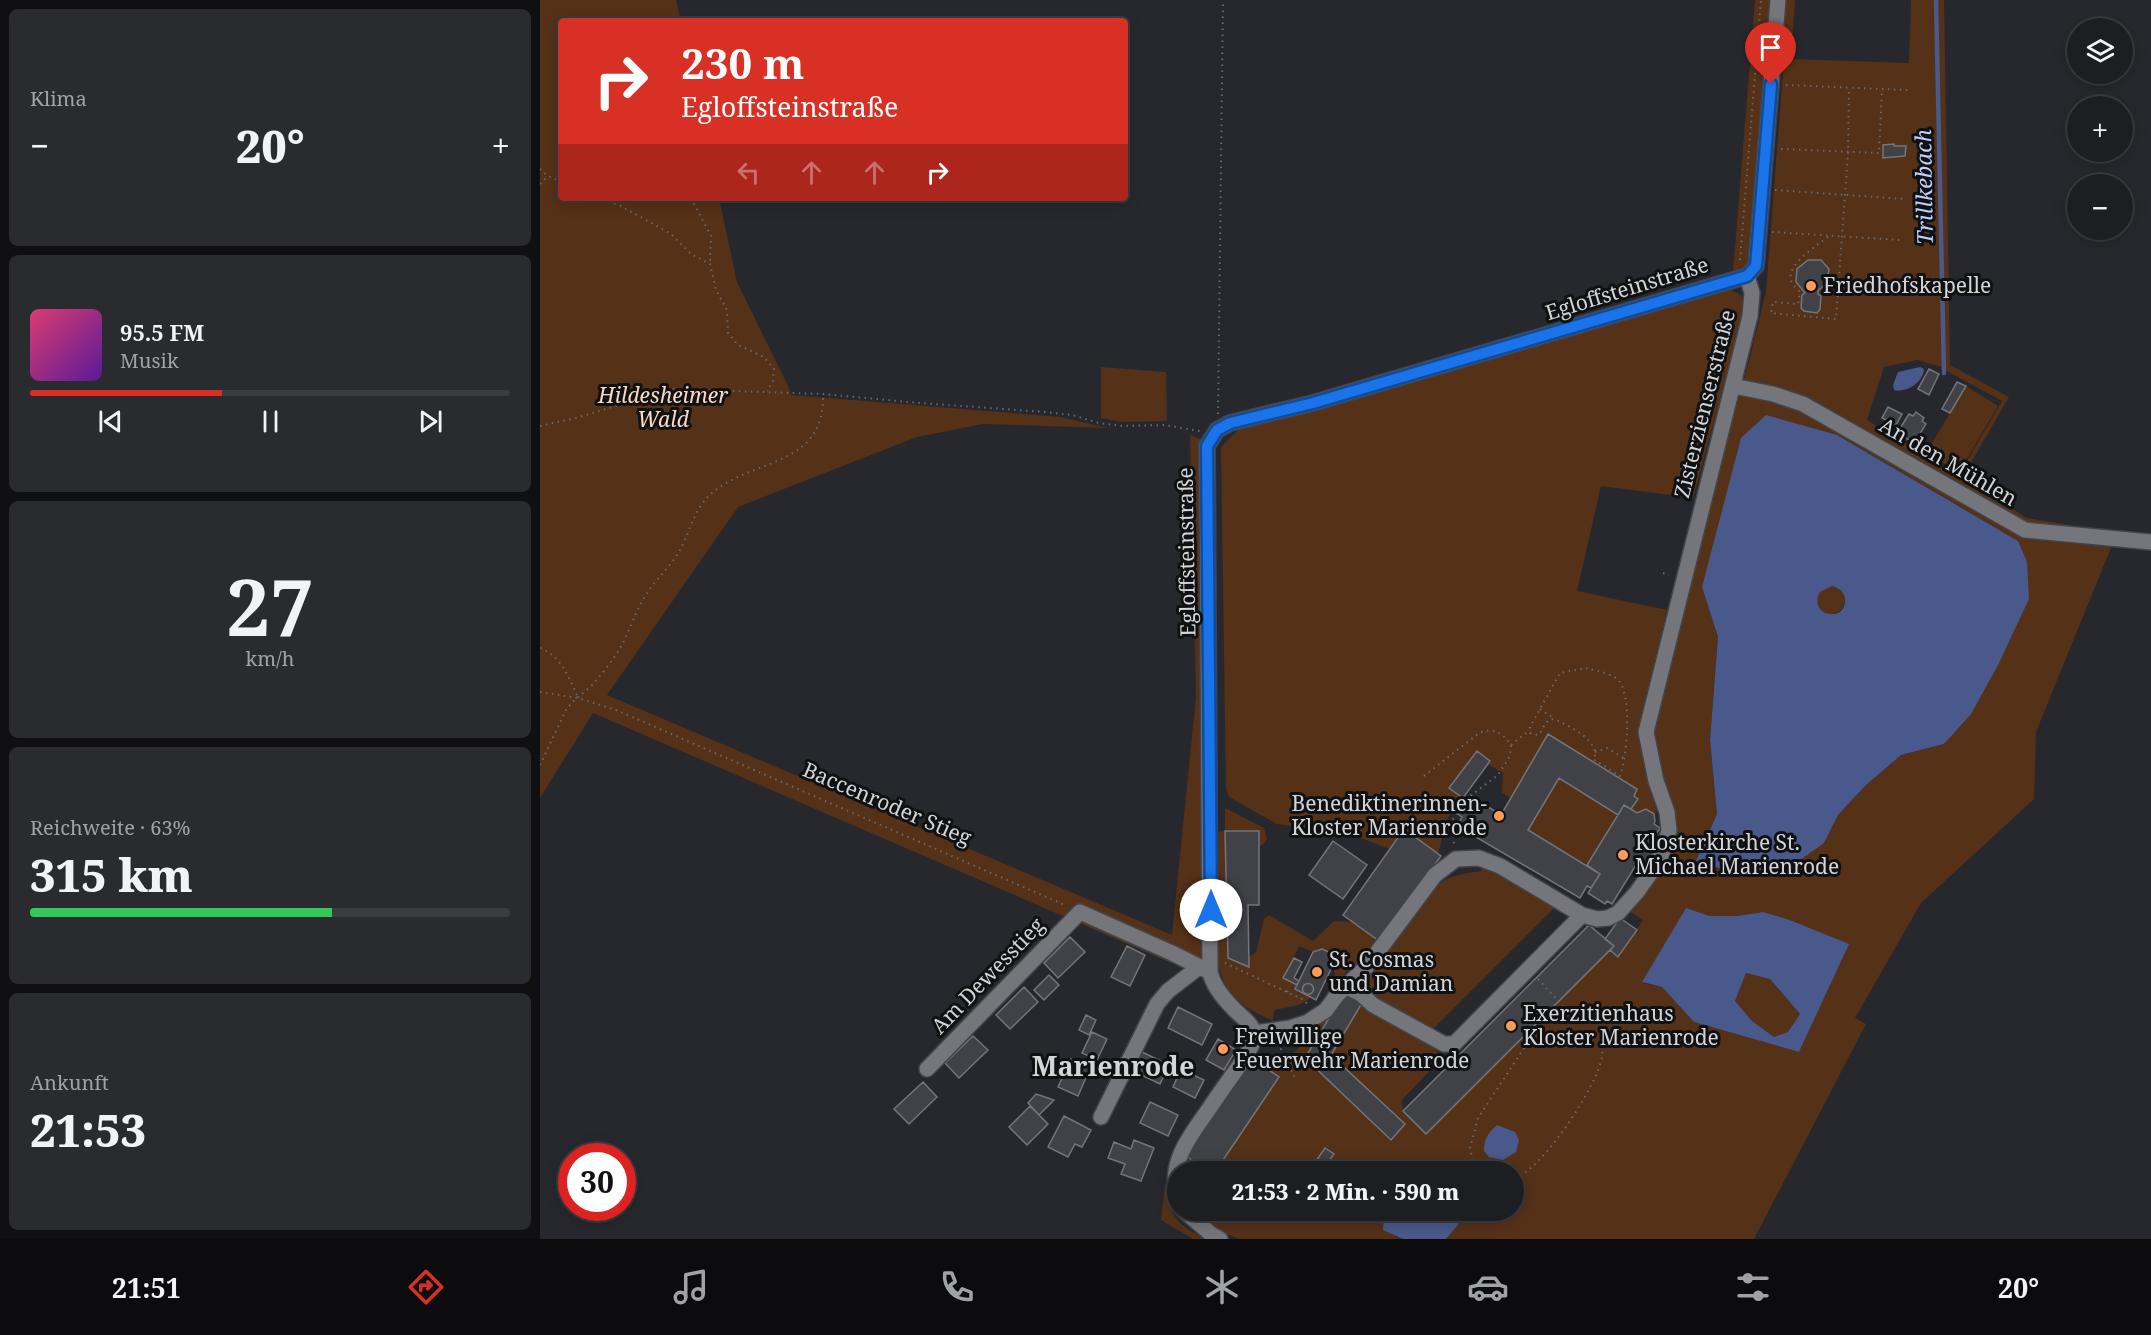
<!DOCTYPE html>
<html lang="de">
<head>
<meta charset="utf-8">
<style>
  body { margin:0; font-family:"Noto Serif",serif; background:#2a2b2f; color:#f1f3f6; height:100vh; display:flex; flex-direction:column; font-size:22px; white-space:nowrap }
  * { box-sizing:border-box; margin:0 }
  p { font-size:20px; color:#a0a2a5 }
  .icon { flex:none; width:33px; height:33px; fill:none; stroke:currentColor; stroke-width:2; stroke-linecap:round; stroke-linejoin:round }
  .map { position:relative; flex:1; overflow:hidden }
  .side { display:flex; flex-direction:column; gap:9px; padding:9px; background:#101013; width:540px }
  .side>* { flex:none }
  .banner { position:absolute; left:18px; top:18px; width:570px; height:183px; border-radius:6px; box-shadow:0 3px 15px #0003,0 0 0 2px #3b3c40; background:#d93025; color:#fff; overflow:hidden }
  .tools { position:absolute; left:1527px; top:18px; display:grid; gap:12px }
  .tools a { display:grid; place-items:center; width:66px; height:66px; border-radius:50%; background:#1d1e22; box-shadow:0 3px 15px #0003,0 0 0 2px #3b3c40; font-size:30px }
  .speed { position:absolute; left:18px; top:1143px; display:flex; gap:12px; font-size:30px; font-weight:700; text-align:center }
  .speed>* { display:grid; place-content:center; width:78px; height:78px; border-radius:50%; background:#1d1e22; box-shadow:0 3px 15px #0003,0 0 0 2px #3b3c40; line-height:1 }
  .speed .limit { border:9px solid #d22; background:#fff; color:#111 }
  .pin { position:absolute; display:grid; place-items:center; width:51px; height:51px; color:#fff; margin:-62px -26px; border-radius:50% 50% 50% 0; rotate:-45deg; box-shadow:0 0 6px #0007 }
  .pin .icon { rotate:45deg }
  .me { position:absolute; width:66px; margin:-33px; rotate:0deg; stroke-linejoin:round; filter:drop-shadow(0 0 4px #0008) }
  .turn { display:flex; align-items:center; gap:21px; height:126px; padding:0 24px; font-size:27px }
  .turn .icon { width:78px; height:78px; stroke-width:2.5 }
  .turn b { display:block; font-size:42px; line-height:51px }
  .lanes { display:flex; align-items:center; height:57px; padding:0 24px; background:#0003; justify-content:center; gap:30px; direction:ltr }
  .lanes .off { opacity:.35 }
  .big { font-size:45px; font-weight:800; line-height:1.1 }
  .side .tile { flex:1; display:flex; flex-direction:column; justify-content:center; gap:9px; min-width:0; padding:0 21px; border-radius:9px; background:#2a2b2f }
  .side .dial { align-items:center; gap:0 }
  .dial b { font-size:78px; line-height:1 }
  .song { display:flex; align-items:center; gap:18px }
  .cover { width:72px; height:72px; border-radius:9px; background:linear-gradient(135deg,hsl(340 70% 55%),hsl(270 70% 35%)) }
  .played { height:6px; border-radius:3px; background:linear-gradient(90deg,#d93025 40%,#3b3c40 40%) }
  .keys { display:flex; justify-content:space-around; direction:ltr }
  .heat { display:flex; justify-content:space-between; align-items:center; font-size:33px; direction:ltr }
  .charge { height:9px; border-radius:4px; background:linear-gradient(90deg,#34c759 63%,#3b3c40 0) }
  .trip { position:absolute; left:627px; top:1161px; width:357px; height:60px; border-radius:30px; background:#1d1e22; box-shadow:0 3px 15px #0003,0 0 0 2px #3b3c40; font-weight:800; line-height:60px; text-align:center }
  .tab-bar { display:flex; height:96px; justify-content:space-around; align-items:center; background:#0c0c0e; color:#a0a2a5 }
  .tab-bar .icon { width:42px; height:42px }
  .tab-bar .on { color:#d93025 }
  .tab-bar b { font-size:27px; color:#f1f3f6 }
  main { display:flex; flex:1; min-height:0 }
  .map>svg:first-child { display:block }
  .green { fill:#553118; fill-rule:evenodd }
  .water { fill:#4a598b; fill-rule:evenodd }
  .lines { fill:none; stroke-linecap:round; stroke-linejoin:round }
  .stream { stroke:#4a598b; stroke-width:4.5 }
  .building { fill:#404248; stroke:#73757c; stroke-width:1.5 }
  .minor-casing { stroke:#434449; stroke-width:18 }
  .path { stroke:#696a6f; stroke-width:2; stroke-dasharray:1.5 4.5; stroke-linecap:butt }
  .minor { stroke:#74767c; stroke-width:15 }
  .route-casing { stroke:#114b97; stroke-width:15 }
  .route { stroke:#1a73e8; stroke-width:10 }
  .poi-dot { fill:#fe9c57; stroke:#101113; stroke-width:2 }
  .labels { text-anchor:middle; stroke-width:6; stroke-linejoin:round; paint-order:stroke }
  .poi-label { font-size:21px; fill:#d4d5d9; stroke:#101113; text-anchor:start }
  .street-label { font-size:21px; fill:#d4d5d9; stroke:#101113 }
  .park-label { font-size:21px; font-style:italic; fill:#f9d9c4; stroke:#101113 }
  .water-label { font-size:22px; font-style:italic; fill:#bfcffe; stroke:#101113 }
  .district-label { font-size:27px; font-weight:bold; fill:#d4d5d9; stroke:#101113 }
</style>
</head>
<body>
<main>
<section class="side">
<div class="tile"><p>Klima</p>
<div class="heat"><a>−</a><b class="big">20°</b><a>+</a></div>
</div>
<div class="tile">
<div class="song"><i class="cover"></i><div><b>95.5 FM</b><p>Musik</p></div></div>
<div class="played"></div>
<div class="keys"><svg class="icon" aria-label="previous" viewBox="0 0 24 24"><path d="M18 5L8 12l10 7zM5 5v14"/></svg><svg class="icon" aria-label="pause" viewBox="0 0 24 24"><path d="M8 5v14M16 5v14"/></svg><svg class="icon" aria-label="next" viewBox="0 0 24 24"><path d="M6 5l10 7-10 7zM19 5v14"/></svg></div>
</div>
<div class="tile dial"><b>27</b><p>km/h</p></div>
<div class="tile"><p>Reichweite · 63%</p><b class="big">315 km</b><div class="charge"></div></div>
<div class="tile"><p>Ankunft</p><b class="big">21:53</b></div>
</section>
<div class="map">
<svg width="1611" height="1239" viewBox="0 0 1611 1239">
  <rect width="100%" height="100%" fill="#27282d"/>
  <path class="green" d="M0,0H136L141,21H21V198H179L197,282L249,388L251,395L520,417L568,428L443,424L377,437L198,507L67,695L632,935L656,697L650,435L662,440L666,949L660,957L641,967L53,713L0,798Z
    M1215,0H1231L1211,257L1206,267L1193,272Z
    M1244,0H1255L1251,59L1369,63L1371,0H1404L1410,365L1469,397L1422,478L1487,518L1577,533L1496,732L1494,799L1381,903L1315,1018L1326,1024L1214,1239H906L918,1225L920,1211L974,1210V1172L916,1171L888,1163L877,1172H675L739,1077L727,1069L757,1050L794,1009L766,1058L850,1140L865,1123L791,1055L822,1003L890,1043L902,1058L862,1100L863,1111L886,1134L1070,950L1079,957L1103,920L1087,910L1130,850L1114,733L1159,541L1209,361L1226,292L1244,59L1240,49ZM1377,360L1405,368L1407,371L1462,401L1419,475L1327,420L1344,367ZM1297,435L1478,541L1405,744L1361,755L1325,786L1298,815L1284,843L1156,861L1177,814L1170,740L1178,637L1162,587ZM1146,908L1170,916H1197L1223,912L1250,920L1308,944L1259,1052L1154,1022L1122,987L1103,983Z
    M1191,290L1201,295L1205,307L1153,498L1061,486L1037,591L1127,610L1097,732L1109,780L1114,790L1112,796L1117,812L1114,814L1105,809L1097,813L1091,809L1098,799L1094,796L1097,789L1009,734L971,798L962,793L963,773L948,764L950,761L936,752L909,788L921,797L907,819L898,854L864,829L850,849L807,833L737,824L689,797L686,789L681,447L698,430L1181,291Z
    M561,367L626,372L627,421L582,422L561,418Z
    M1426,386L1458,406L1419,472L1386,453Z
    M1277 600a14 14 0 1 1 28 0a14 14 0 1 1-28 0Z
    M1019,778L1078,815L1047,865L988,830Z
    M685,808L724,828L727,839L724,844L720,846L685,832L688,958L709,967V957L716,952L724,919L729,915L773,941L794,921L814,922L839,941L820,965L808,969L786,1002L784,1001L795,976L791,954L782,949L773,952L759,946L744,978L757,985L755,989L772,997L759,1005L734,1010L733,1021C702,1006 688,999 678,965L677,832L685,831Z
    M944,863L1016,906L890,1032L832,999L828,989V975C845,952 882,893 905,880C916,874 929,873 941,871Z
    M1206,973L1230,979L1260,1014L1248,1032L1234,1037L1212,1021L1195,1001Z
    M625,1183C633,1218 632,1221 665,1239H653L621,1220Z
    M653,1211H849L844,1217L856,1237L863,1239H698L684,1232Z"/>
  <path class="water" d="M1380,367L1384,369C1383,383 1366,393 1354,390L1353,385L1358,372Z
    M1226,415L1297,435L1478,541L1487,562L1489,599L1458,665L1431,714L1404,744L1361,755L1325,786L1298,815L1284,843L1246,870L1209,877L1156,861L1177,814L1170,740L1178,637L1162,587L1201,438ZM1292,586C1299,588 1304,591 1305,599C1307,623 1267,617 1280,592Z
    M1146,908L1170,916H1197L1223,912L1250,920L1309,944L1259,1052L1154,1022L1122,987L1102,982ZM1206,973L1230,979L1260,1014L1248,1032L1234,1037L1212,1021L1195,1001Z
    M957,1125L975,1132L979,1140L976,1152L963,1160L949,1157L944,1151C944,1139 948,1133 957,1125Z
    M906,1162L916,1171H877L888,1163Z
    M849,1211V1210L920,1211L918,1225L906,1239H863L843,1230L844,1217Z"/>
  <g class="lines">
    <path class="stream" d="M1396,0L1404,373"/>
  </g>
  <path class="building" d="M1354,144V146H1366L1365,156L1343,158V145Z
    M1268,260H1281L1289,269L1287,282L1278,291V294L1281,296L1280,309L1277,313L1264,311L1261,308L1262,295L1265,293L1256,282L1257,269Z
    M1389,369L1399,374L1389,395L1378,389Z
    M1417,382L1426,386L1410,413L1402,409Z
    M1348,407L1362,414L1356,425L1342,418Z
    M1376,412L1384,418L1382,421L1386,424L1374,443L1357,433L1369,414L1373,416Z
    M1008,734L1097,789L1094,796L1098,799L1091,809L1084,805L1078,815L1019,778L988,830L1060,874L1051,888L1047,886L1040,898L917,826L922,817L918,814L925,802L930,805L934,798L961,815Z
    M937,751L950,761L923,798L909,788Z
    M1084,805L1097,813L1106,809L1114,814L1115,821L1114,824L1120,828L1109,845L1116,849L1106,864L1099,860L1072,904L1067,901L1065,904L1048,893L1060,874L1047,865Z
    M864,829L901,856L839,941L803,915Z
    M685,831H719V905H708L709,967L688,958Z
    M793,841L827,865L803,899L769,875Z
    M1080,918L1097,930L1078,957L1070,950L1074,946L1065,939Z
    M1049,925L1074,946L886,1134L863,1111Z
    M530,937L545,952L518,978L504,963Z
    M587,946L605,955L590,986L571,977Z
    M782,949L791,953L794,963L776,1000L755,989L773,952Z
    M754,958L762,962L754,978L759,981L757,985L743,978Z
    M509,975L519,985L504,1000L494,990Z
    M895 985a6 6 0 1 1 12 0a6 6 0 1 1-12 0Z
    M762.5 989a5.5 5.5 0 1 1 11 0a5.5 5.5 0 1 1-11 0Z
    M484,987L498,1002L470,1029L456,1015Z
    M804,993L822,1003L791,1055L865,1124L851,1140L765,1058Z
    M638,1007L672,1024L662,1045L628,1028Z
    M546,1015L556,1020L549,1035L539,1030Z
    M552,1032L567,1039L557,1060L542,1053Z
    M433,1036L448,1050L419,1078L405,1063Z
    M678,1039L696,1050L684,1070L666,1060Z
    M602,1052L629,1065L620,1084L593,1071Z
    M531,1059L550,1068L538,1096L518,1087Z
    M713,1059L739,1077L675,1172H667L645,1155Z
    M641,1069L664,1080L655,1098L633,1087Z
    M383,1082L397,1097L369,1124L354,1109Z
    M496,1094L514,1100L499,1115L488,1103Z
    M610,1102L638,1115L628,1136L600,1123Z
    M490,1106L508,1124L487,1145L469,1127Z
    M524,1116L551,1130L542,1147L535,1144L528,1157L508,1147Z
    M594,1140L614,1148L601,1181L581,1174L585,1164L568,1158L574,1142L591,1149Z
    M785,1148L794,1154L785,1167L776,1161Z"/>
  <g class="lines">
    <g class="minor-casing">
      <path id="minor" d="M1207,276L1216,266L1238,0
        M1193,386L1233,394L1263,404L1485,530L1611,542
        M807,987L821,994L833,1005L904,1044H914L1042,915
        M714,1033L750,1028L768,1022L786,1010L797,995L827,966L895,875L916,859L939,858L960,866L1042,915L1057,919L1068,918L1078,913L1097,892L1117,864L1125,847L1129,830L1127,812L1116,781L1106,732L1210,316L1212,293L1207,276
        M387,1069L540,912L632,953L670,972
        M561,1117L617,1004L628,991L659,967
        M638,1197C627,1163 651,1135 669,1109C680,1092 692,1076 704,1059C708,1052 715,1042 714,1033C712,1023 699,1015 693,1008C684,999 673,985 670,972L667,446L677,430L690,423L773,403L1207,276
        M643,1210L671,1234L680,1239"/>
    </g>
    <path class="path" d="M1246,85L1369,90
      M1241,149L1339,153L1342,90
      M0,169L8,176L21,182
      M0,184L8,176
      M1235,190L1364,199
      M57,198L79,205L131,234L151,254L170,264L176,290L187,310L188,333L198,345L224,357L234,369L233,381L227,391
      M151,198L171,236L170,264
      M1232,232L1361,240
      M1288,237C1277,245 1247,264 1251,280C1252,284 1257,289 1260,292L1258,304L1233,302L1231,313L1296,319L1308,153L1309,88
      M1200,260L1221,0
      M678,414L683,0
      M0,426L36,418L132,389L283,394L380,403L505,412L532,415L559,423L582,426L624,425L660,431
      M1123,573L1129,575
      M0,648C21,656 30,679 38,698
      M1046,668C1056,671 1068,672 1077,679C1093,692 1087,758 1080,776L1053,759L1056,754C1051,735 1031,728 1015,719C1006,719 1004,726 1000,734L995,735L990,733V727L1020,673Z
      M0,692L38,698L76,710L527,906
      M1000,709L1015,719
      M971,745L990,730
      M1055,752L1067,748L1085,759
      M0,765L26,710C33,700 43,694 52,685C61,675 70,664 77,653C89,635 94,613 106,595C115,580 129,568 139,552C150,532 154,508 172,493C213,458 285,467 283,395
      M884,776L939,733C954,727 962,733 971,745L970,756L958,775L925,800L912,821L914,844
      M685,963L764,1000L768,1005
      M998,979L1023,1006
      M747,992L749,986
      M738,1043L756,1080
      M935,1172L930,1148L938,1118L990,1039L1023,1007L1051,1008C1060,1022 1064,1040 1062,1057C1057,1086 1002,1171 974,1178"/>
    <use href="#minor" class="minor"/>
  </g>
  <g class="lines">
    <g class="route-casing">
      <path id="route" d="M671,910L667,446L677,430L690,423L773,403L1207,276L1216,266L1231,84"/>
    </g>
    <use href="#route" class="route"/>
  </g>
  <g class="poi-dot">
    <circle cx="1271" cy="286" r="6"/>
    <circle cx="959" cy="816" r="6"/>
    <circle cx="1083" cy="855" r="6"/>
    <circle cx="777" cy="972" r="6"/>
    <circle cx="971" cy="1026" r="6"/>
    <circle cx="683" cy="1049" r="6"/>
  </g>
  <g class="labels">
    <g class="poi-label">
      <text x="1283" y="293">Friedhofskapelle</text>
      <text x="947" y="811" text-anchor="end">Benediktinerinnen-<tspan x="947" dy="24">Kloster Marienrode</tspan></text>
      <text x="1095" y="850">Klosterkirche St.<tspan x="1095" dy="24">Michael Marienrode</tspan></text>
      <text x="789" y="967">St. Cosmas<tspan x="789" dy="24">und Damian</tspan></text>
      <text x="983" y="1021">Exerzitienhaus<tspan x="983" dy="24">Kloster Marienrode</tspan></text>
      <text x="695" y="1044">Freiwillige<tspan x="695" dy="24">Feuerwehr Marienrode</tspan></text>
    </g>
    <g class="street-label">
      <text transform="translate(1087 289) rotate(-17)" y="7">Egloffsteinstraße</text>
      <text transform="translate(1165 404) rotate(-76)" y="7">Zisterzienserstraße</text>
      <text transform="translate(1408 462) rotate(30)" y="7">An den Mühlen</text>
      <text transform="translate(647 552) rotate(-91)" y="7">Egloffsteinstraße</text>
      <text transform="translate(347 804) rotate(23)" y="7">Baccenroder Stieg</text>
      <text transform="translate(448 976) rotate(-46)" y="7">Am Dewesstieg</text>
    </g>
    <g class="park-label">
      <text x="123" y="403">Hildesheimer<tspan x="123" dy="24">Wald</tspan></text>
    </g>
    <g class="water-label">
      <text transform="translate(1384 187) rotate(-91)" y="8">Trillkebach</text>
    </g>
    <g class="district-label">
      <text x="573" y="1076">Marienrode</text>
    </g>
  </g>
</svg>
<div class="tools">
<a><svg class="icon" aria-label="layers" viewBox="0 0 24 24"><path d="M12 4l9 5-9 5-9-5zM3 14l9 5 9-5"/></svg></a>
<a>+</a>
<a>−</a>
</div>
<div class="speed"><div class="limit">30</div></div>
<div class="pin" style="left:1231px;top:84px;background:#d93025"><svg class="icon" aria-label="arrive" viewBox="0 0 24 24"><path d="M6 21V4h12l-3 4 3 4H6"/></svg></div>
<svg class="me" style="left:671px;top:910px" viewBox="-20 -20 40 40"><circle r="19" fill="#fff"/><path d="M0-13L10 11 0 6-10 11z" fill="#1a73e8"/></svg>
<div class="trip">21:53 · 2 Min. · 590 m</div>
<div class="banner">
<div class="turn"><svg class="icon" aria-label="right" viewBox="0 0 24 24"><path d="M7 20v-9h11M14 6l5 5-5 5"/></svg><div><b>230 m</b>Egloffsteinstraße</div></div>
<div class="lanes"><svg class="icon off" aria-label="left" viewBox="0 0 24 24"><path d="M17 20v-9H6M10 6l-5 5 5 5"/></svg><svg class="icon off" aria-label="ahead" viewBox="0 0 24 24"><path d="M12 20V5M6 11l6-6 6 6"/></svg><svg class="icon off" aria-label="ahead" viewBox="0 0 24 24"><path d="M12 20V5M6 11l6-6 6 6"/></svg><svg class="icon" aria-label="right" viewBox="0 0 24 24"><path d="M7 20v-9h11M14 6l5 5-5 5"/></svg></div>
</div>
</div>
</main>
<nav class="tab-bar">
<b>21:51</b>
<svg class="icon on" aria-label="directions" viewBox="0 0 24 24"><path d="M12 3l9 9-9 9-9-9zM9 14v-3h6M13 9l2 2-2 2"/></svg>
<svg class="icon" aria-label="music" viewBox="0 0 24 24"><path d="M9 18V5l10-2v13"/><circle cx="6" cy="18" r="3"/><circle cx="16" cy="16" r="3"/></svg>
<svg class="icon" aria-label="phone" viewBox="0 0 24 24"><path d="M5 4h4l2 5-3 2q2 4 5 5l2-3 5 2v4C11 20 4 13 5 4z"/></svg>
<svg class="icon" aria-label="climate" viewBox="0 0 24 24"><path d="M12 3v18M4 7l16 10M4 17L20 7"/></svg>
<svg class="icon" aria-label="car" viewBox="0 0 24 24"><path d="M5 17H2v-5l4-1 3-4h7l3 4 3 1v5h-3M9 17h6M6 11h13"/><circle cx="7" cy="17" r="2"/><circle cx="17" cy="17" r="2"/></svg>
<svg class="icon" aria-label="filters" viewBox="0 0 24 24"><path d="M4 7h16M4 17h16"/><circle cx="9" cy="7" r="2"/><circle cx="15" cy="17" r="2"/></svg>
<b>20°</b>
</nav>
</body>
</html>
